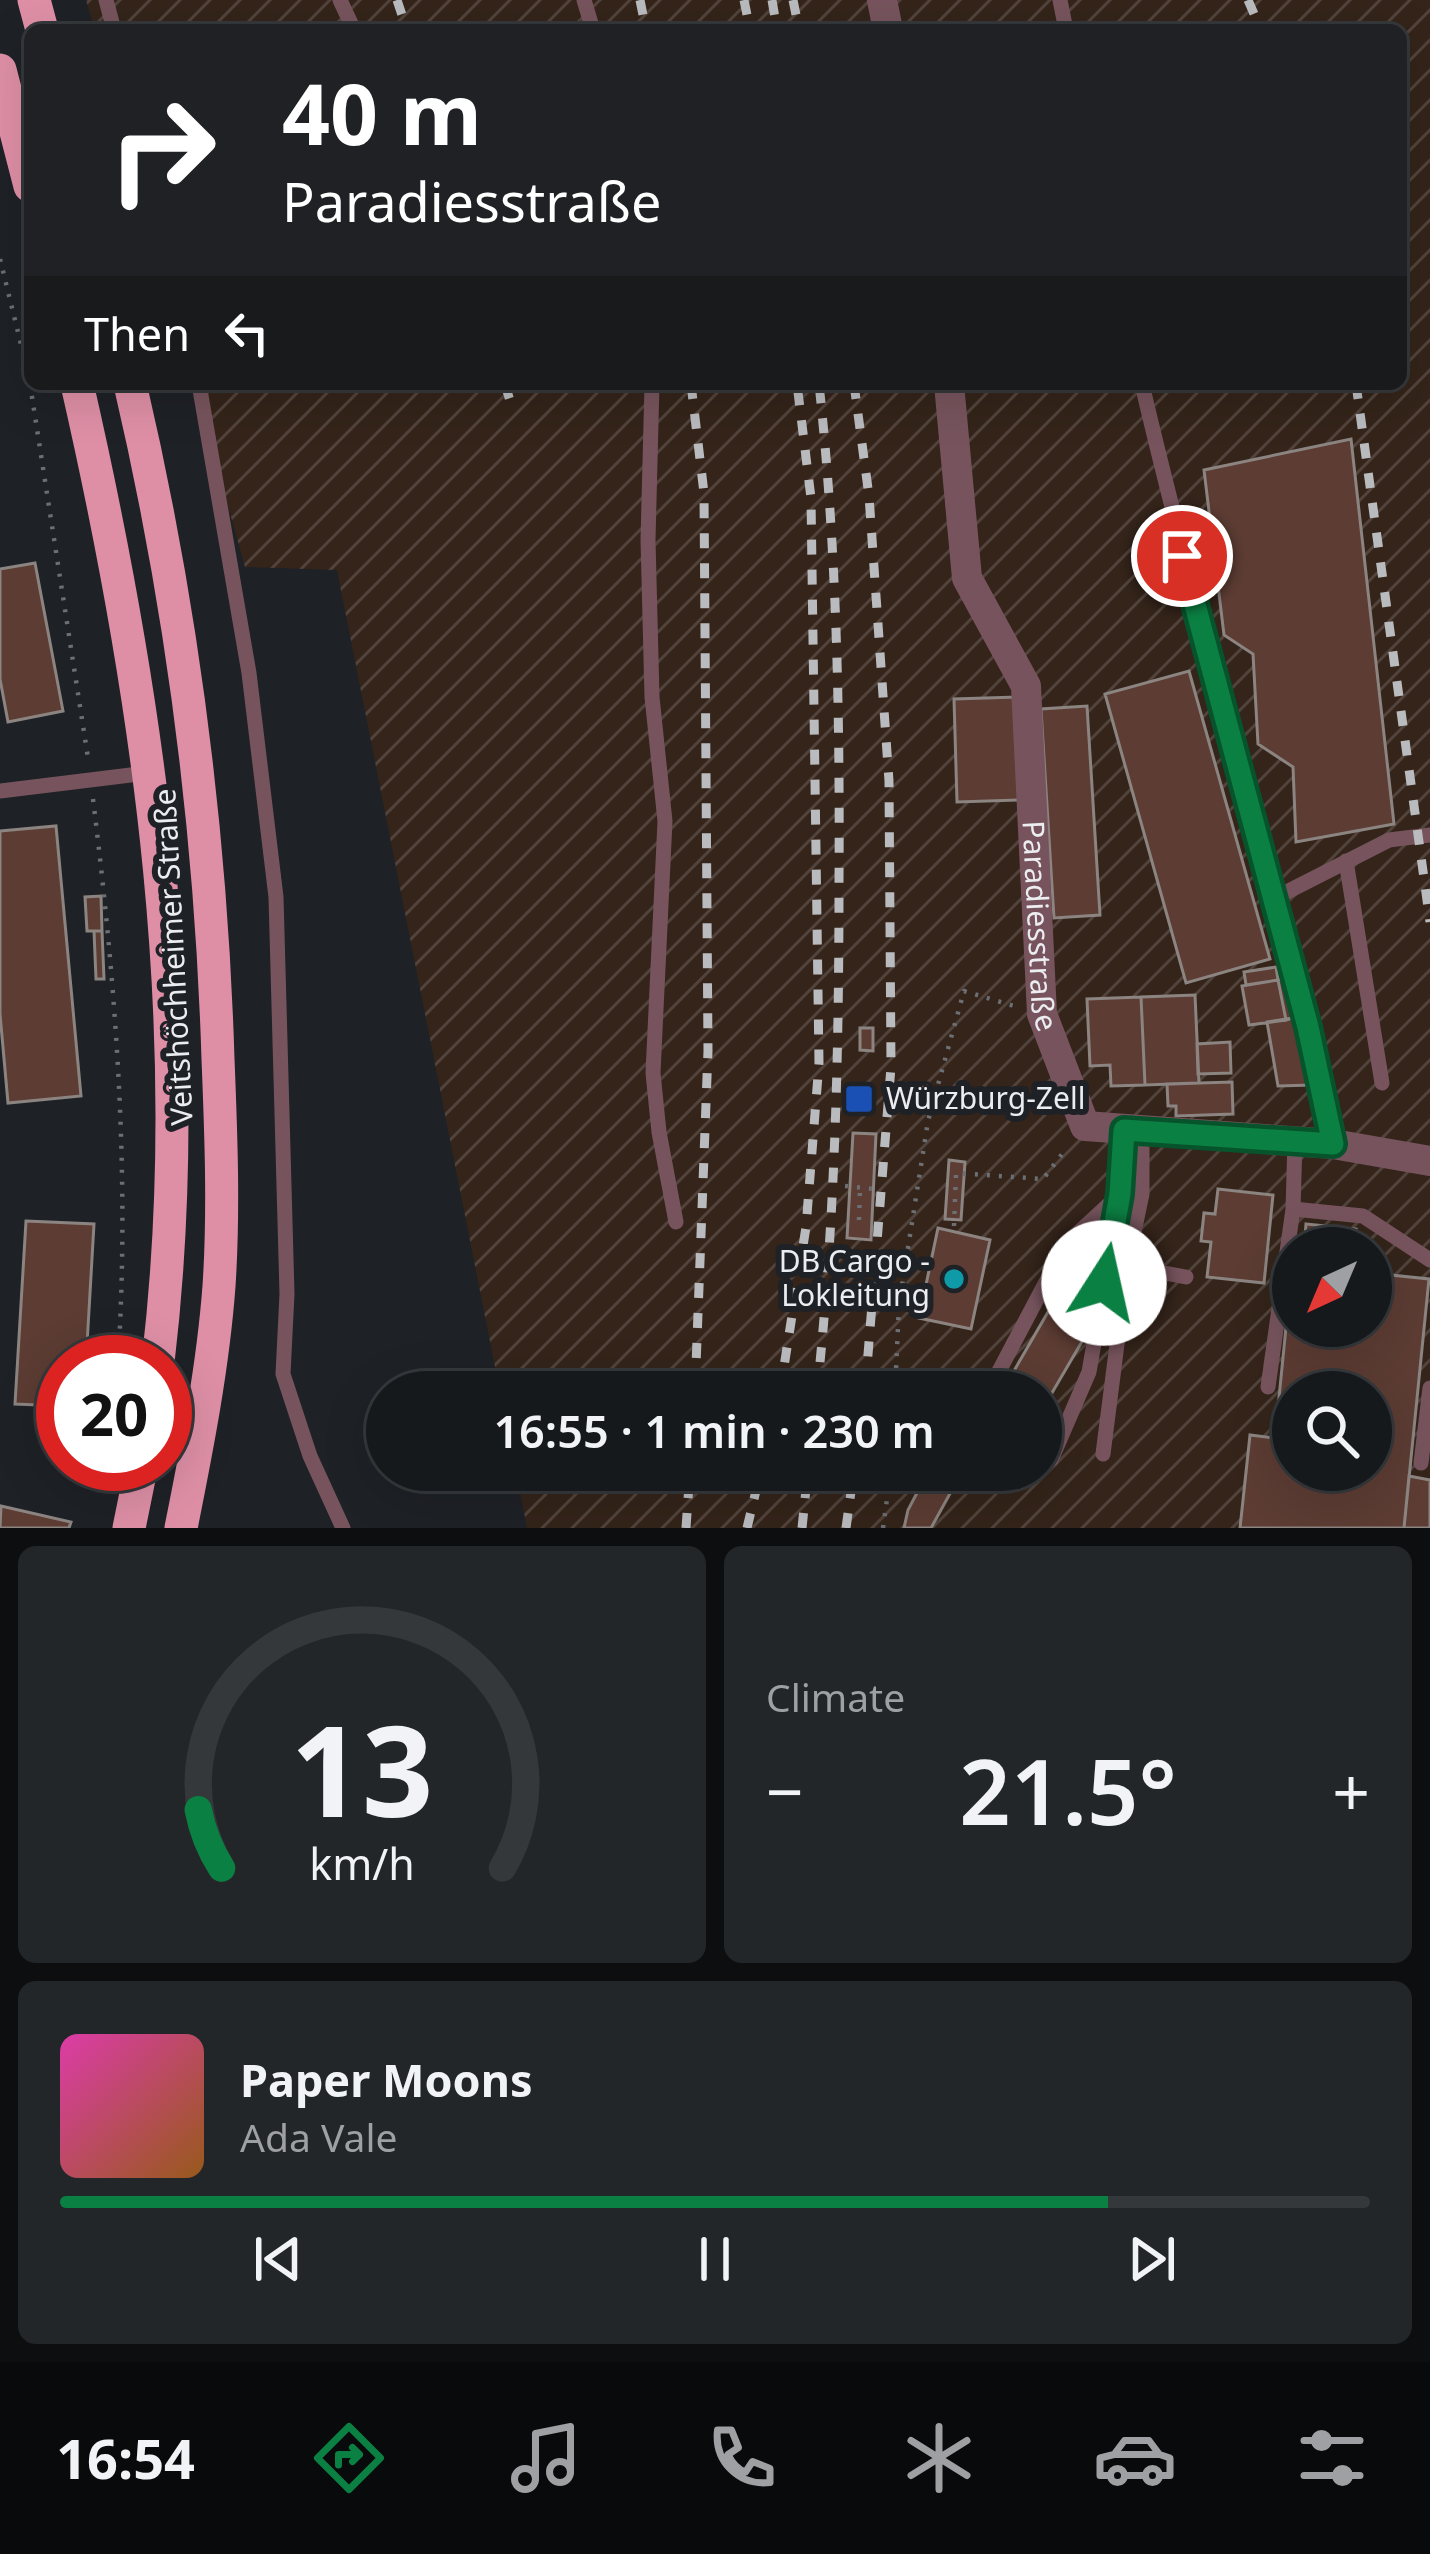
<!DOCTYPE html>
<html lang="en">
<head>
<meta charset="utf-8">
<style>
  body { margin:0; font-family:"Noto Sans",sans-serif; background:#232629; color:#f1f3f6; height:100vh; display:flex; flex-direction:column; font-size:45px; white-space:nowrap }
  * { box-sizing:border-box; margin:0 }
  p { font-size:39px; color:#9ea0a3 }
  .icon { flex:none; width:66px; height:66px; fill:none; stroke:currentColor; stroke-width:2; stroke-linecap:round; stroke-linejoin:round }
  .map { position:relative; height:1528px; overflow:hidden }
  .sheet { display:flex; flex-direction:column; gap:18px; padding:18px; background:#0c0e0f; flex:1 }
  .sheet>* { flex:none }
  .guide { position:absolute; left:24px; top:24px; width:1383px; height:366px; border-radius:18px; box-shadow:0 12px 48px #0002,0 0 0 3px #35383b; background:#202124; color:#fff; overflow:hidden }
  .needle { width:78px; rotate:224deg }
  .controls { position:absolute; left:1272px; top:1227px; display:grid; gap:24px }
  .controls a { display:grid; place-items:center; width:120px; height:120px; border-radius:50%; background:#16191c; box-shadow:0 12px 48px #0002,0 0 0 3px #35383b; font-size:60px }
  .speed { position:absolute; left:36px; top:1335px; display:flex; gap:24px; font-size:60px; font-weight:700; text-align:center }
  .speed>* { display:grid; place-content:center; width:156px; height:156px; border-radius:50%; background:#16191c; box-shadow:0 12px 48px #0002,0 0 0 3px #35383b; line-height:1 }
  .speed .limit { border:18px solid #d22; background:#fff; color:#111 }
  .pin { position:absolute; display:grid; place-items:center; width:102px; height:102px; color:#fff; margin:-51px; border:6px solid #fff; border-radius:50%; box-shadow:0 3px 12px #0007 }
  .me { position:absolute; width:132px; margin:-66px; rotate:10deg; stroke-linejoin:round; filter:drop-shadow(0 0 9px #0008) }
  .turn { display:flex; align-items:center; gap:42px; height:252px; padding:0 60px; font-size:54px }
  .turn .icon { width:156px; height:156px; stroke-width:2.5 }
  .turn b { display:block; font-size:84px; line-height:102px }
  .then { display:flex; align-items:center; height:114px; padding:0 60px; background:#0003; gap:24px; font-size:45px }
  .big { font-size:90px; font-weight:600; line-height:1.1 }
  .sheet .widget { flex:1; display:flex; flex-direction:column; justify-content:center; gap:18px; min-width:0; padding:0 42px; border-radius:18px; background:#232629 }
  .sheet .dial { align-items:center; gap:0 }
  .dial svg { height:312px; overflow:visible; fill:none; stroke:#35383b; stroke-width:7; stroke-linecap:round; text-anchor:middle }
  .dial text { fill:#f1f3f6; stroke:none }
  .song { display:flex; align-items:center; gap:36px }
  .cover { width:144px; height:144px; border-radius:18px; background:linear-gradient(135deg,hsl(320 70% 55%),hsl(30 70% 35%)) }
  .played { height:12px; border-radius:6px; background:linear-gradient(90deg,#0b8043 80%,#35383b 80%) }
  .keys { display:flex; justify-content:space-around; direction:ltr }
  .heat { display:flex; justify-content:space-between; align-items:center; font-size:66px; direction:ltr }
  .sheet .tiles { flex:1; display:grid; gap:18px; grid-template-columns:1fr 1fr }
  .widget:last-child { grid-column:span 2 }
  .trip { position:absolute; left:366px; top:1371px; width:696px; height:120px; border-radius:60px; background:#16191c; box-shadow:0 12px 48px #0002,0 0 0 3px #35383b; font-weight:600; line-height:120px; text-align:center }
  .menu { display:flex; height:192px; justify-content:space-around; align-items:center; background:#090a0b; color:#9ea0a3 }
  .menu .icon { width:84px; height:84px }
  .menu .current { color:#0b8043 }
  .menu b { font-size:54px; color:#f1f3f6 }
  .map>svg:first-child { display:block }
  .industrial { fill:url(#industrial-furrows); fill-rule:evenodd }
  .building { fill:#5c3c33; stroke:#8b8481; stroke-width:3; fill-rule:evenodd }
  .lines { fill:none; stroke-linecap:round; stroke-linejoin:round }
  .path { stroke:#6c6f73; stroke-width:4.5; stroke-dasharray:3 9; stroke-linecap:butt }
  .service { stroke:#77545d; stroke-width:15 }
  .minor { stroke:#77545d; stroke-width:30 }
  .trunk { stroke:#de8fa6; stroke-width:33 }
  .rail { stroke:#b9bbbe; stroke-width:9; stroke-dasharray:15 15; stroke-linecap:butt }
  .route-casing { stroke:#07532c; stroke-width:30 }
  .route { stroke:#0b8043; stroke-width:21 }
  .transit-dot { fill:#1a4fb4; stroke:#1e2126; stroke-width:4.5 }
  .culture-dot { fill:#0f9aa8; stroke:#1e2126; stroke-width:4.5 }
  .labels { text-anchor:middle; stroke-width:12; stroke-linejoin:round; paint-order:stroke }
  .street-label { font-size:30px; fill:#ebedf0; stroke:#1e2126 }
  .poi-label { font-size:30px; fill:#ebedf0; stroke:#1e2126; text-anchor:start }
</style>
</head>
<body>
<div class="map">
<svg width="1430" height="1528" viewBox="0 0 1430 1528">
  <defs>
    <pattern id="industrial-furrows" width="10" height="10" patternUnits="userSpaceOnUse" patternTransform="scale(3)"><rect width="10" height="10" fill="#34241a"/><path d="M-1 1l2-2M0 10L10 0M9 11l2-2" fill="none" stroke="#52443c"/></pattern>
  </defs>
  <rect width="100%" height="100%" fill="#1e2126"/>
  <path class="industrial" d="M86,0H1430V1528H527L516,1470H1041V1392H500L337,570L245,567L194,384H1401V30H95ZM1293,1248H1371V1326H1293ZM1293,1392H1371V1470H1293Z"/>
  <path class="building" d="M1351,439L1394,824L1296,842L1293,767L1258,744L1253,654L1224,635L1204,470Z
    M35,563L63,711L8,722L0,679V569Z
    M1189,671L1270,959L1186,983L1105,694Z
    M1019,697L1022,800L957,802L954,699Z
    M1087,706L1100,915L1054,918L1041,709Z
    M56,826L81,1096L8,1103L0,1014V831Z
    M101,896L102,931H87L85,897Z
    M94,931H102L104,979H96Z
    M1276,967L1278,980L1246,985L1244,972Z
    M1285,979L1293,1018L1286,1020L1278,980Z
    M1278,980L1286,1020L1249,1025L1242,986Z
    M1195,995L1199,1083L1145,1085L1141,997Z
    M1141,997L1145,1085L1111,1086L1110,1065L1090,1066L1087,999Z
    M1293,1018L1312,1085L1278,1086L1267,1022Z
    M860,1028H873V1051L860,1050Z
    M1230,1042L1231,1073L1198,1074L1197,1044Z
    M1232,1082L1233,1114L1176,1116V1106H1168L1167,1084Z
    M853,1133L876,1134L871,1240L847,1238Z
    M949,1160L965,1162L961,1220L945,1219Z
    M1218,1189L1273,1195L1264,1283L1207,1277L1211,1242L1201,1241L1204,1213L1215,1214Z
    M26,1221L94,1224L86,1362H63V1406L15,1404Z
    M1306,1224L1356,1229L1354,1248H1304Z
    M938,1228L990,1240L971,1329L919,1318Z
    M1292,1267L1293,1326H1371V1273L1429,1279L1404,1528H1240L1250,1435L1275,1438ZM1293,1392H1371V1470H1293Z
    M1069,1309L1082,1317L1076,1326L1087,1333L1049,1398L1011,1376L1048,1312L1063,1320Z
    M929,1470H963L931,1528H904L908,1510Z
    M1409,1476L1430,1480V1528H1404Z
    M1,1506L71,1522L69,1528H0Z"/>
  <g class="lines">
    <path class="path" d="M0,259L30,381
      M30,384L88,758
      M93,799C116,986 130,1173 118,1362
      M845,1186L875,1189
      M859,1220L860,1190
      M954,1226L956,1173L1043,1179L1066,1149
      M895,1392L899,1305L928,1121L964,991L1014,1006
      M883,1528L891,1470"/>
    <path class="service" d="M106,0L114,30
      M340,0L354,30
      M584,0L593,30
      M1060,0L1066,30
      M199,384L249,673L276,897L287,1294L283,1374L310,1456L343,1528
      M652,384L648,540L652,697L665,821L653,1073L659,1132L676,1222
      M1142,384C1201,639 1279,889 1333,1144
      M0,791L147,773
      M1346,861L1382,1083
      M1273,899L1389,840L1430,835
      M1293,1209L1295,1141
      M1127,1266L1186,1277
      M1268,1387L1293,1209L1363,1216L1430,1260
      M988,1392L1066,1244L1120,1194
      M1103,1454L1127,1266L1142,1194V1131
      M1051,1460L1089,1372L1120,1194L1124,1130
      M1421,1463L1430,1388"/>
    <g class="minor">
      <path d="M882,0L888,30"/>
      <path id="s1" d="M949,384L967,578L1026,686L1042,1014L1085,1126L1333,1144L1430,1161"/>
    </g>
    <path class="trunk" d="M34,0L42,30
      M0,70L30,186
      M77,384C150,703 197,1034 158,1362
      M130,384C182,606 211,831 218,1059C221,1133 224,1211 219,1286C213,1367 197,1448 181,1528
      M129,1528L142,1464"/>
    <path class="rail" d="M397,0L407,30
      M640,0L646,30
      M744,0L750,30
      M772,0L777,30
      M793,0L799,30
      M1248,0L1261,30
      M505,384L513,411
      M691,384L704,493L708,1051L695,1392
      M854,384L869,496L889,781L891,1067L865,1392
      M1356,384L1430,922
      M780,1392L806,1227L819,1063L811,498L797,384
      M817,1392C835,1223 839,1053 839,883C840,717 837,550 819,384
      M686,1528L690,1470
      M747,1528L761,1470
      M802,1528L808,1470
      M846,1528L854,1470"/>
  </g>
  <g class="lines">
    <g class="route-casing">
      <path id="route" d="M1104,1283L1120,1194L1124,1130L1333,1144L1308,1027L1182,556"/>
    </g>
    <use href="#route" class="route"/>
  </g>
  <rect class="transit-dot" x="844" y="1084" width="30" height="30" rx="6"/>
  <circle class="culture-dot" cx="954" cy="1279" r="12"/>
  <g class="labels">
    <g class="street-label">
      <text dy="10" stroke="none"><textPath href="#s1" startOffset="558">Paradiesstraße</textPath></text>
      <text transform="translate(174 957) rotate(-93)" y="10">Veitshöchheimer Straße</text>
    </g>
    <g class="poi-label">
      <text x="886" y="1109">Würzburg-Zell</text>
      <text x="930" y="1272" text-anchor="end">DB Cargo -<tspan x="930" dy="34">Lokleitung</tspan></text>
    </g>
  </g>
</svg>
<div class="controls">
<a><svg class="needle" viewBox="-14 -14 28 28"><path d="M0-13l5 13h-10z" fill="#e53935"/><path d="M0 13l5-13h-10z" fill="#9ea0a3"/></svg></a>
<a><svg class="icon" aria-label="search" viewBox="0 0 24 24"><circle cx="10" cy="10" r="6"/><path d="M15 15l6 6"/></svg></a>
</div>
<div class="speed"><div class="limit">20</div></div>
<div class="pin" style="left:1182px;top:556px;background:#d93025"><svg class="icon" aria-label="arrive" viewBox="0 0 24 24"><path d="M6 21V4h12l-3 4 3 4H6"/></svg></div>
<svg class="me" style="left:1104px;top:1283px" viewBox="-20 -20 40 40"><circle r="19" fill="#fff"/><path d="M0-13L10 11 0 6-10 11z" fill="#0b8043"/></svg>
<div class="trip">16:55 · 1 min · 230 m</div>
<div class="guide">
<div class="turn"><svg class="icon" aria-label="right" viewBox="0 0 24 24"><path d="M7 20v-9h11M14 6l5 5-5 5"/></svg><div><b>40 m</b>Paradiesstraße</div></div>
<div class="then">Then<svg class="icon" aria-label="left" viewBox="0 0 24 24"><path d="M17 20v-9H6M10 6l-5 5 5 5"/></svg></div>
</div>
</div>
<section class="sheet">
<div class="tiles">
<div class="widget dial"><svg viewBox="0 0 100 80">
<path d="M14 69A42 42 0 1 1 86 69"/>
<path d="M14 69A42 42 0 0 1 8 54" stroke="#0b8043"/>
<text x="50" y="56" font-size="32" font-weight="700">13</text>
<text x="50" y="72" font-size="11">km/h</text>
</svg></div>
<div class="widget"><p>Climate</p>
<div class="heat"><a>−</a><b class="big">21.5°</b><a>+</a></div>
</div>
<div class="widget">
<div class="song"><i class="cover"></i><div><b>Paper Moons</b><p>Ada Vale</p></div></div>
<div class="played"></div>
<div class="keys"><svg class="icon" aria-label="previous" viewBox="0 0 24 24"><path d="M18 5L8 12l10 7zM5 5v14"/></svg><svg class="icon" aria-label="pause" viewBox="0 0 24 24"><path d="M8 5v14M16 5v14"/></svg><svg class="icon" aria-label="next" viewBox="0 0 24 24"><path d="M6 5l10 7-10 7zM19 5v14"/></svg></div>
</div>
</div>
</section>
<nav class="menu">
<b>16:54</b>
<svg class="icon current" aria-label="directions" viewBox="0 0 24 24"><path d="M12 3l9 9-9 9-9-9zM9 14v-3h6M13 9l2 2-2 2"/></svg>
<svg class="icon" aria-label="music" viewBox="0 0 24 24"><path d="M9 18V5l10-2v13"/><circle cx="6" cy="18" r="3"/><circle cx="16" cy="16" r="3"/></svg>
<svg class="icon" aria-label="phone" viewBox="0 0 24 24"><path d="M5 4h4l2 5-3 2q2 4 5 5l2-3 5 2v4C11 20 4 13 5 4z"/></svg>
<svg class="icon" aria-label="climate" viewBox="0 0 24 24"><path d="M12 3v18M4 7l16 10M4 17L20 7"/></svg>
<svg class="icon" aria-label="car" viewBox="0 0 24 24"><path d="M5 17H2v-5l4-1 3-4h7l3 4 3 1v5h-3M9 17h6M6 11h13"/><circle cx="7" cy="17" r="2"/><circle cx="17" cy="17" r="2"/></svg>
<svg class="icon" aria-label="filters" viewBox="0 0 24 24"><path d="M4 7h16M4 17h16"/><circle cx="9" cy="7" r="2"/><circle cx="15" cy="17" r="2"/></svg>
</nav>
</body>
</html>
